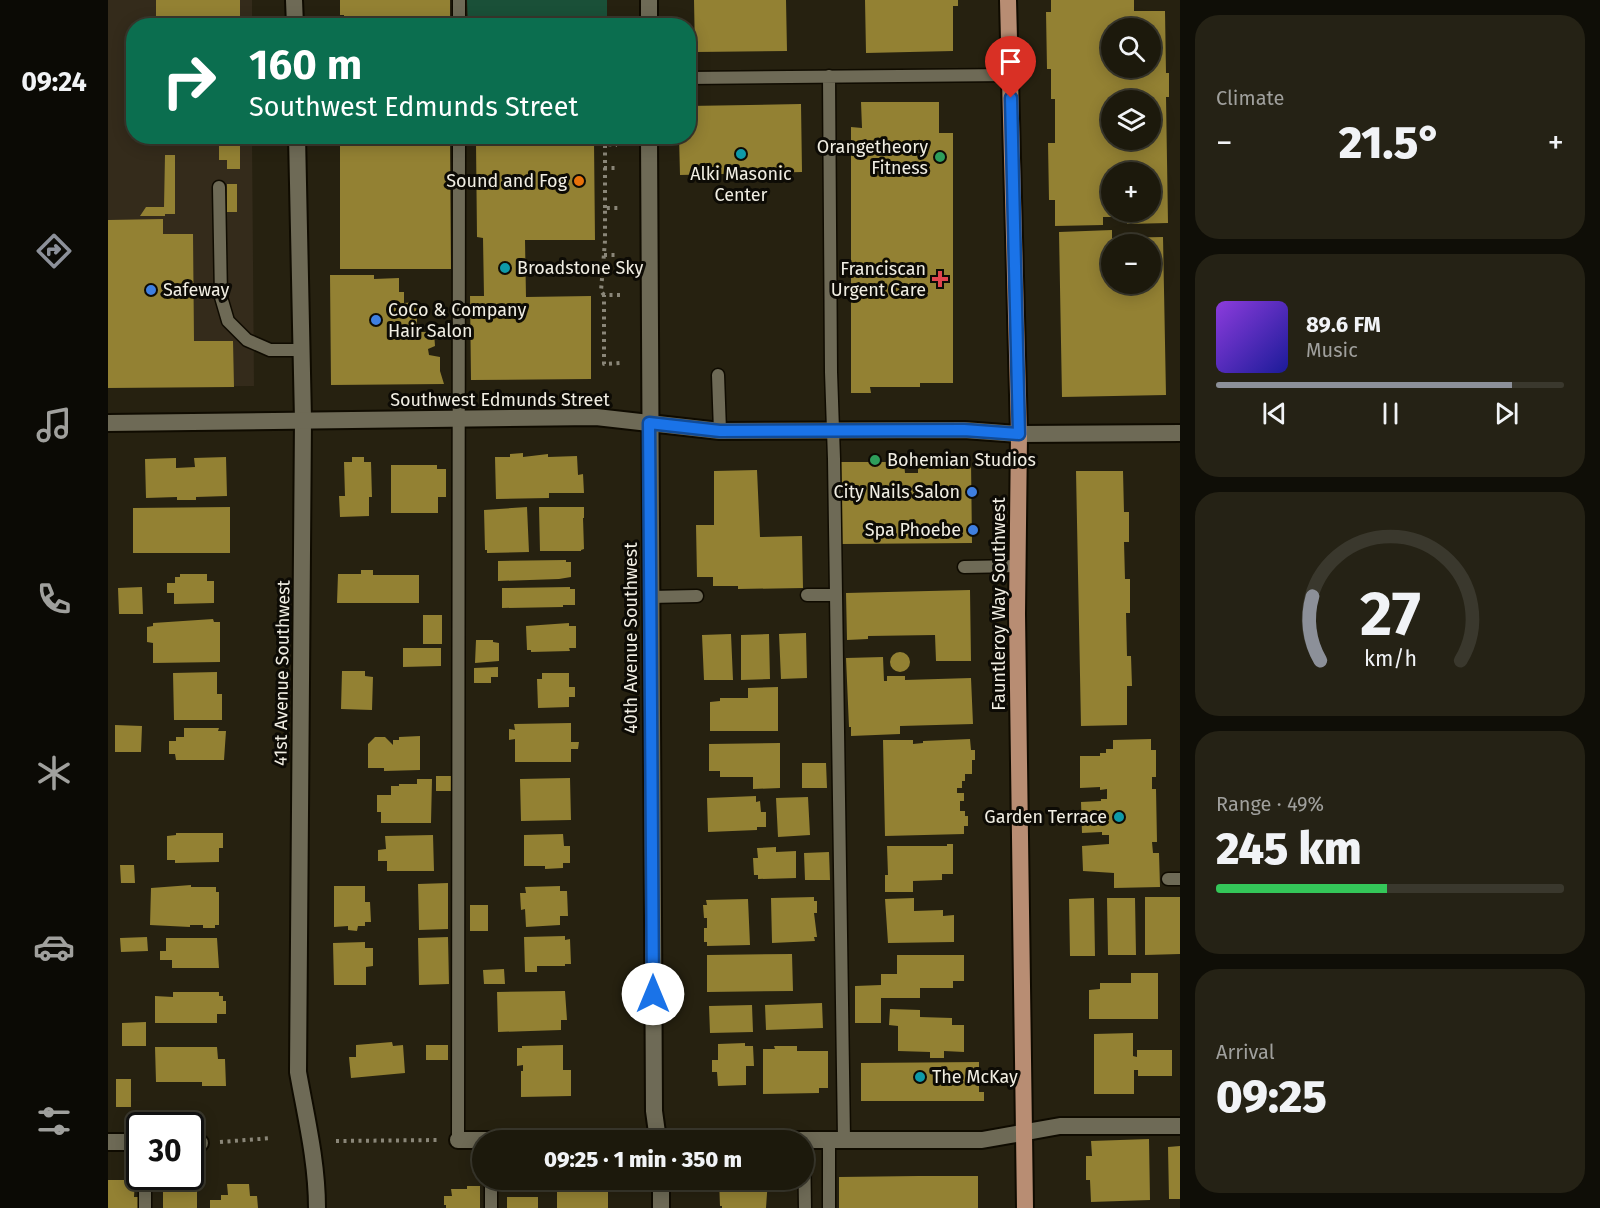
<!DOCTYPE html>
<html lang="en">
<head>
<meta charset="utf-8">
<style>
  body { margin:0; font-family:"Fira Sans",sans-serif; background:#252215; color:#f1f3f6; height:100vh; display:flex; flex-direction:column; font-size:22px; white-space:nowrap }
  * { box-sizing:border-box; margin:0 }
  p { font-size:20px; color:#a0a09d }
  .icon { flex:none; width:33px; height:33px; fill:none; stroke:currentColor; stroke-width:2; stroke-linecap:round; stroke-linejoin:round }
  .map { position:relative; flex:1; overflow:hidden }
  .side { display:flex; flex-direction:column; gap:15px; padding:15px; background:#0f0e07; width:420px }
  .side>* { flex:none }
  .top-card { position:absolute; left:18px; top:18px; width:570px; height:126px; border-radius:24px; box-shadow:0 3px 15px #0003,0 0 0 2px #3a382d; background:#0b6e4f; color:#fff; overflow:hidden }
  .controls { position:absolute; left:993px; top:18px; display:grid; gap:12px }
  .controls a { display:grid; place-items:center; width:60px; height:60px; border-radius:50%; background:#1c190c; box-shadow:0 3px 15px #0003,0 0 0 2px #3a382d; font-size:30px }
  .speed { position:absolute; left:18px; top:1112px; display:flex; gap:12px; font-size:30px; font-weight:700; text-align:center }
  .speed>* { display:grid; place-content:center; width:78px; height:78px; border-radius:50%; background:#1c190c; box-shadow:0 3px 15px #0003,0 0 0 2px #3a382d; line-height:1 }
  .speed .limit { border:3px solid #111; border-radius:9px; background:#fff; color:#111 }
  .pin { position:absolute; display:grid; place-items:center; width:51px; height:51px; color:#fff; margin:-62px -26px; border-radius:50% 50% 50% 0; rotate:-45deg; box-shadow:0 0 6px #0007 }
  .pin .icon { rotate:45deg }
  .me { position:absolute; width:66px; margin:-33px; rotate:0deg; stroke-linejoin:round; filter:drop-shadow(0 0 4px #0008) }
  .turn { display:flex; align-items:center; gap:21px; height:126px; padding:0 24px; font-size:27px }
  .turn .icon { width:78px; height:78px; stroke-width:2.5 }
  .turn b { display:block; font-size:42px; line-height:51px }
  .big { font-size:45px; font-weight:800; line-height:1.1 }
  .side .tile { flex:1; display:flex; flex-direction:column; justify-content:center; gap:9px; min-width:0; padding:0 21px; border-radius:24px; background:#252215 }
  .side .dial { align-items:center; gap:0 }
  .dial svg { height:156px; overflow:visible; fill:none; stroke:#3a382d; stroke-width:7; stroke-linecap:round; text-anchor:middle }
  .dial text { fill:#f1f3f6; stroke:none }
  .song { display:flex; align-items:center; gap:18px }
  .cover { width:72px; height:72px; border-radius:9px; background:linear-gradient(135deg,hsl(270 70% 55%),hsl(240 70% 35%)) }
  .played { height:6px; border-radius:3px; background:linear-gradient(90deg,#8c9099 85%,#3a382d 85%) }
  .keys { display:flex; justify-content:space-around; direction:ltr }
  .heat { display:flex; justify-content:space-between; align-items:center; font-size:33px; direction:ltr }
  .charge { height:9px; border-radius:4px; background:linear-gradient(90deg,#34c759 49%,#3a382d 0) }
  .trip { position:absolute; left:364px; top:1130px; width:342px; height:60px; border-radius:30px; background:#1c190c; box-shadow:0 3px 15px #0003,0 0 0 2px #3a382d; font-weight:800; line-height:60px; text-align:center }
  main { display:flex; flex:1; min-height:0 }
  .menu { display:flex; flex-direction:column; width:108px; justify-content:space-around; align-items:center; background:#0b0a05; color:#a0a09d }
  .menu .icon { width:42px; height:42px }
  .menu .current { color:#8c9099 }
  .menu b { font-size:27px; color:#f1f3f6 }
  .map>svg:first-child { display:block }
  .commercial { fill:#342b1b }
  .green { fill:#1a5038 }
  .building { fill:#938133; fill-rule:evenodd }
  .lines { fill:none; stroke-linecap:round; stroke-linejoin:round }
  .service-casing { stroke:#0f0b00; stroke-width:15 }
  .minor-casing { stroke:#0f0b00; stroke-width:20 }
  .tertiary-casing { stroke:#0f0b00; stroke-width:20 }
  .primary-casing { stroke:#0f0b00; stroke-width:20 }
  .path { stroke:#8a8678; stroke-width:4; stroke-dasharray:3 4.5; stroke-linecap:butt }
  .service { stroke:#6e6a56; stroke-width:12 }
  .minor { stroke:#6e6a56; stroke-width:16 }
  .tertiary { stroke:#6e6a56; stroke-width:16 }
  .primary { stroke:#b88d73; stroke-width:16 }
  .route-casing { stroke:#114b97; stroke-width:15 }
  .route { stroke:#1a73e8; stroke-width:10 }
  .culture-dot { fill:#0f9aa8; stroke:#0d0b05; stroke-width:2 }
  .leisure-dot { fill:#2e9e5b; stroke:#0d0b05; stroke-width:2 }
  .food-dot { fill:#e8710a; stroke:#0d0b05; stroke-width:2 }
  .health-dot { fill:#e0444e; stroke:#0d0b05; stroke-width:2 }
  .shop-dot { fill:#3f7fe0; stroke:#0d0b05; stroke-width:2 }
  .labels { text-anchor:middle; stroke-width:6; stroke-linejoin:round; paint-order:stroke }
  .poi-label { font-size:18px; fill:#f1eee3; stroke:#0d0b05; text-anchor:end }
  .street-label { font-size:18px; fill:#f1eee3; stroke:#0d0b05 }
</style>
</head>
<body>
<main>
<nav class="menu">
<b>09:24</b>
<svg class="icon current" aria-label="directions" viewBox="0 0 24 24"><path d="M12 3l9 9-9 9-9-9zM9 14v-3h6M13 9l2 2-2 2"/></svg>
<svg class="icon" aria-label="music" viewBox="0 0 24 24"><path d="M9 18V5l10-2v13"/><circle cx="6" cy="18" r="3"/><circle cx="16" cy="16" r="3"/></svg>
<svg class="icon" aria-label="phone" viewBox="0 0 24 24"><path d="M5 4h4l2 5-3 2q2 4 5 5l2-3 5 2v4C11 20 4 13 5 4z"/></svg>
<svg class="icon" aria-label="climate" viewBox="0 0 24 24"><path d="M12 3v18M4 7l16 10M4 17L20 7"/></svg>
<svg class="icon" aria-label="car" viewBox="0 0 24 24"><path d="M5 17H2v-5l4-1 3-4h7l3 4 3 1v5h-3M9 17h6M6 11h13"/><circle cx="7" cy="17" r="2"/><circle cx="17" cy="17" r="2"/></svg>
<svg class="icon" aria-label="filters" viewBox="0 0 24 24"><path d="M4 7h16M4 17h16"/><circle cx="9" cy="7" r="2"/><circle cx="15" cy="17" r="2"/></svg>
</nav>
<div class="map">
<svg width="1072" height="1208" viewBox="0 0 1072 1208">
  <rect width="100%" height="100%" fill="#262110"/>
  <path class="commercial" d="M0,0H144V25L26,26V136L144,137L146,386L0,387Z"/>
  <path class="green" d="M359,0H499V25H360Z"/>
  <path class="building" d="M48,0H132V26H48Z
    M232,0H342V26H236V15H232Z
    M586,0H678L679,51L587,52Z
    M757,0H850V6H845V51L758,53Z
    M943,0H1026V11H1057L1058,73H1061V97H1058L1060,223L1019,224V217H995V225L947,226V200H941L940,143H947V99H943V69H939L938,12H943ZM1004,28H1042V68H1004ZM1004,100H1042V140H1004ZM1004,172H1042V212H1004Z
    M753,102H831V133H845V383H812V387H762L763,393H743V127L754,128Z
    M693,104L694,172L572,175L571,136H580V106Z
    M51,136H132V169H119V160H111V146L73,145V140H51Z
    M256,136H342L343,269H232V146L257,145Z
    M486,142L487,240H417L418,297L483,296V379L363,380L362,296H376L375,238L369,237L368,143Z
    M57,155H67V214H57V216H32L38,207H56Z
    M119,184H129V212H119Z
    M55,219V234H85L86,341H125L126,387L0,388V220Z
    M1004,230V238L1055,237L1058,395L954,397L951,232ZM1004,244H1042V284H1004Z
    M222,275H266V279L291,278V292H296V303L309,302V325L313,332H326L327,346L320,349L321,355L332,357V371L336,384L223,385Z
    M415,453V457L440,454V457L469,456L470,475L475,474L476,493H441V498L388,499L387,457H402V454Z
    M118,457L119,496L88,497V500H69V497L38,498L37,459L68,458V468L87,467L86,458Z
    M244,457H256V462H263L264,497H261V516L232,517L231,496H237L236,462H244Z
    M810,461H863L864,543L734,544L732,462H796L797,473H810Z
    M283,465H329V469H338V497H330V513H283Z
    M649,470L652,537L694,536L695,588L630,589V586H605V577H589L588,525H606V471Z
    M968,471H1015L1016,512H1021V542H1016L1017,579H1022V613H1018L1019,656H1023L1024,686H1019V725L973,726Z
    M122,507V553H25V508Z
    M419,507L421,552L379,553V550H377L376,510Z
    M431,507H476V518H475L476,549L473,550V551H432Z
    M458,560V562H463V577L451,579L390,581V561Z
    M253,570H265V575H311V603H229L230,574H253Z
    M72,574H99V581H106V603L66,604V593H59V583H67V577H72Z
    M34,587L35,614H11L10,588Z
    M462,587V589H467V605H455V607L394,608V588Z
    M862,590L863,661H828L827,635L760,636V639L739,640L738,593Z
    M315,615H334V644H315Z
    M105,619L106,622H112V662L45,663V643L39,642V627L45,626V623Z
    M461,623V626H468V648H461L462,651L423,652V650H419L418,626Z
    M698,633L699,678L673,679L671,634Z
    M623,634L625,680H596L594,635Z
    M661,634L662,679L633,680V635Z
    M368,640H385V642L391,643V661L367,663Z
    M295,648H333V666L295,667Z
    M782 662a10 10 0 1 1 20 0a10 10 0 1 1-20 0Z
    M775,657L776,681H779V676H797V680L863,678L865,724L792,726V734L743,736V727H741L738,658Z
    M390,667V677H383V683H366V668Z
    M234,671H257V676L265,677L264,710L233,709Z
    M109,672V694H114V720H66L65,673Z
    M434,673H461V687H467V697H461V707L430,708L429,679H434Z
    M670,687V731H602V702L612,701V698H640V688Z
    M463,723V742H471L470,749H463V762H407V739L401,740V729L407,730L406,724Z
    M7,725L34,726L33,752H7Z
    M76,728H111L110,731H118L116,760H68L67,754H61V741H68V737H76Z
    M312,736V770L276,771V768H260V744L267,737H277L285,745V740H291V737Z
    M862,739L863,750H867V760H864V774H857V781H854V788H849V793H856V801H852V811H857V816H860V826H856V834L777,836L775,740H805V744L815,743V741Z
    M1043,739V750H1048V777H1044V789H1048L1049,842H1044L1045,853H1051L1052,887L1006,888V873L975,871L974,846L1001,844V835H994V832L974,833L973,802L993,801V799H999V789L992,790V787L972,788V756H992V753H998V749H1005V740Z
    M672,743V788L645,789V777H612V771H601V744Z
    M694,763H718L719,788H694Z
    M328,776H343V791H328Z
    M462,778L463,820L413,821L412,779Z
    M309,779H324L323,823H273V812H269V795H283V786H291V784H309Z
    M648,796V802L652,801L653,812H658V827H649V830L600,832L599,798Z
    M700,797L702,835L670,837L668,798Z
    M68,833H115V848H111V862L67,863V860H59V836L68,835Z
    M455,834L456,846H462V863H455V868L437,869V866H416V835Z
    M325,835L326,871H279V861H270V850L278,849L277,836Z
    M839,844H845V874H834V880L805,881V892H777V875H780L779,846H839Z
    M668,847V852L688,851V878L650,879V875H646L645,858H650L649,848Z
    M721,852L722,880H697L696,853Z
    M12,865H26L27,883H13Z
    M340,883V929L311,930L310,884Z
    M83,885V887H108V892H111V925H107V928H95V925H82V927L42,925L43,888Z
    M226,886H257V902H262L263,922H257V926H250L249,931L240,930V926L226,927Z
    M452,886V891H459L460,916H452V925L418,927L417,909L413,910L412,893H418L417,887Z
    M706,897V901H709V913H706L709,937H706L707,941L664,943L663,898Z
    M1037,897H1072V954L1037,955Z
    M806,898V911L835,910V916L846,915V942L780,943L777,899Z
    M986,898L987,956H962L961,899Z
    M999,898H1027L1028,955H1000Z
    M640,899L642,945L599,946V942H596V928H599V918H596L595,905H599L598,900Z
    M362,905H380V931H362Z
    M457,936V940L462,939L463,964H457V966H429V972H417L416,937Z
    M39,937L40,951L13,952L12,938Z
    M340,937L341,984L311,985L310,938Z
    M58,938H109L111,968H64V960H52V951H58Z
    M257,942V948H265V966L258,967V985H226L225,943Z
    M684,954L685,991L599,992V955Z
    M789,955H856V981H845V988H812V998H773V1023H747V986L773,985V974H789Z
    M396,969L397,984H376L375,970Z
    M1023,973H1050V1019H981V990L992,989V983H1023Z
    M457,991L459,1020H453V1030L390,1032L389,992Z
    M65,992H111V996H115V1001H118V1014H109V1023H47V996L65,997Z
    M714,1003L715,1028L658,1030L657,1005Z
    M644,1005L645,1032L602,1033L601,1006Z
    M782,1009L812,1010V1017L844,1018V1025H856V1052L836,1051V1058H822V1052L790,1051V1026L781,1025Z
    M38,1022V1046H14V1023Z
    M1025,1033V1056L1029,1057V1050H1064V1076H1030V1070H1026V1094H986V1034Z
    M284,1042L285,1046L295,1045L297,1073L243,1078L241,1057H248V1045Z
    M637,1043V1046H645L646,1066H638V1085L610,1086L609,1072H604V1060H610V1044Z
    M318,1045H340V1060H318Z
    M455,1045V1070H463V1096L413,1097V1071H415V1065L409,1066V1048H414V1046Z
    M666,1046H689V1051H720V1088H711V1093L655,1094V1049H667Z
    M47,1047H109L110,1059H117L118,1086H94V1082H48Z
    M871,1062V1092H876V1101H753V1063Z
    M8,1079H23V1107H8Z
    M1041,1139L1042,1200L983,1202L982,1180H978V1156H984L983,1141Z
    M1072,1146V1199H1061L1060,1147Z
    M810,1176H870V1208H731V1177Z
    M611,1179H660L658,1208H614V1206H612Z
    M0,1180H27L26,1197H30V1208H0Z
    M458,1182H492V1190H500V1208H449V1183L458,1184Z
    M119,1184H141L142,1196H149L150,1208H102V1200H113V1195H120Z
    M359,1186H372V1208H338V1205H336V1196H344L343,1189H359Z
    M89,1191V1208H55V1192Z
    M399,1197H430V1208H399Z"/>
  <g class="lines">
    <g class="service-casing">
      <path id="service" d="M351,26V0
        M721,76L723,372L726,459L736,1139
        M580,78L902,75
        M111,187L113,297L120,321L139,340L162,350H194
        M610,375L612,431
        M856,567L910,566
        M699,595H728
        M542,597L589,596
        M1060,879H1072
        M696,1139L697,1208
        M721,1139V1208
        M350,1140L351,136
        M37,1208V1176
        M383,1208V1179"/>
    </g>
    <g class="minor-casing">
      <path id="minor" d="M186,0L187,26
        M541,0V26
        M189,136L195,420L190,1072C198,1117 209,1162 209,1208
        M541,136L546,1111L550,1140
        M911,434L1072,433
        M350,1140H874L952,1126H1072
        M0,1142H32
        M82,1143H92
        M553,1208V1179"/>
    </g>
    <g class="tertiary-casing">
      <path id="tertiary" d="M0,423L488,417L612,431L856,430L911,434"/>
    </g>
    <g class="primary-casing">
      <path id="primary" d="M900,0L911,434L909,614L917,1208"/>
    </g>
    <path class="path" d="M496,168H509
      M497,208V144L509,145
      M496,255H511
      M496,295L493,291L497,241V208H510
      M512,295H496V364L512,363
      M228,1141L333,1140
      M112,1142L164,1138"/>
    <use href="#service" class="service"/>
    <use href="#minor" class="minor"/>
    <use href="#tertiary" class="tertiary"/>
    <use href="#primary" class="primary"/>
  </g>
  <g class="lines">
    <g class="route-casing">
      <path id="route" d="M545,994L541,423L612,431L856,430L911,434L903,98"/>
    </g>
    <use href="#route" class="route"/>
  </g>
  <g class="culture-dot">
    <circle cx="633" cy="154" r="6"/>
    <circle cx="397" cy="268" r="6"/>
    <circle cx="1011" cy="817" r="6"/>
    <circle cx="812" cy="1077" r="6"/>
  </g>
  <g class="leisure-dot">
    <circle cx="832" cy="157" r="6"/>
    <circle cx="767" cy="460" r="6"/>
  </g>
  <circle class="food-dot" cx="471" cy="181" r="6"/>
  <path class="health-dot" d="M829 270h6v6h6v6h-6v6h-6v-6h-6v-6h6z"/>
  <g class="shop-dot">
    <circle cx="43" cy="290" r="6"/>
    <circle cx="268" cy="320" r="6"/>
    <circle cx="864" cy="492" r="6"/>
    <circle cx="865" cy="530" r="6"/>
  </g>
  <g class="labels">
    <g class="poi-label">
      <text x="820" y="153">Orangetheory<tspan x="820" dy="21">Fitness</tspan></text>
      <text x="633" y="180" text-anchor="middle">Alki Masonic<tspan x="633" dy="21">Center</tspan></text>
      <text x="459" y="187">Sound and Fog</text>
      <text x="409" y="274" text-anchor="start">Broadstone Sky</text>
      <text x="818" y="275">Franciscan<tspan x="818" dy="21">Urgent Care</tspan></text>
      <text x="55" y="296" text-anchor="start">Safeway</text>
      <text x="280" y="316" text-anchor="start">CoCo &amp; Company<tspan x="280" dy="21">Hair Salon</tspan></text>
      <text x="779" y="466" text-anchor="start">Bohemian Studios</text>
      <text x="852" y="498">City Nails Salon</text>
      <text x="853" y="536">Spa Phoebe</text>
      <text x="999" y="823">Garden Terrace</text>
      <text x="824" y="1083" text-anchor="start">The McKay</text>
    </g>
    <g class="street-label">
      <text x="392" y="406">Southwest Edmunds Street</text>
      <text transform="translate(891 604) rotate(-90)" y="6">Fauntleroy Way Southwest</text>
      <text transform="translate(523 638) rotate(-90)" y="6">40th Avenue Southwest</text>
      <text transform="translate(174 673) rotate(-89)" y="6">41st Avenue Southwest</text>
    </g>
  </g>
</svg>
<div class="controls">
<a><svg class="icon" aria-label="search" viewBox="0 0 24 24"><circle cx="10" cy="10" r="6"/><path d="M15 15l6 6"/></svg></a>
<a><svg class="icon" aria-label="layers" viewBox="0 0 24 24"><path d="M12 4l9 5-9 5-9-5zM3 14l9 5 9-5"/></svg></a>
<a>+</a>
<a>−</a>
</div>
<div class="speed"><div class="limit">30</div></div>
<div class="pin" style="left:903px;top:98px;background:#d93025"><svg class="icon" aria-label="arrive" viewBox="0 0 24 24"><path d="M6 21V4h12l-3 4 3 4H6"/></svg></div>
<svg class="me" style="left:545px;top:994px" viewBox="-20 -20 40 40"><circle r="19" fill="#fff"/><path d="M0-13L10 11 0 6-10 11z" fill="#1a73e8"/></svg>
<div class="trip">09:25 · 1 min · 350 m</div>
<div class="top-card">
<div class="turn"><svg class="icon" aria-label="right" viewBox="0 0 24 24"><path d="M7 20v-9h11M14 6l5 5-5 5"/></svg><div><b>160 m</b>Southwest Edmunds Street</div></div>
</div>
</div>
<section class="side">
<div class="tile"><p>Climate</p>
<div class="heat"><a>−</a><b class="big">21.5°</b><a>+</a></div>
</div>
<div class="tile">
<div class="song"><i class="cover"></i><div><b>89.6 FM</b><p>Music</p></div></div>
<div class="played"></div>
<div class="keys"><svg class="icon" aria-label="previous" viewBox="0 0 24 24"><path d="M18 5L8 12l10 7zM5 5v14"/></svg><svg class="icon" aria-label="pause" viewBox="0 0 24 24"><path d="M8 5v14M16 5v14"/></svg><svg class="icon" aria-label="next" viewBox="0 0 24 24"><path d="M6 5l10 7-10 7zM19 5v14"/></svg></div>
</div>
<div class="tile dial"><svg viewBox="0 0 100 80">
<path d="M14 69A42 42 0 1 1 86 69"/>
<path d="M14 69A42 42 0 0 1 10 36" stroke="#8c9099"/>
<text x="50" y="56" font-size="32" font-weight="700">27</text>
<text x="50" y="72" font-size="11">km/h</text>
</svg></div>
<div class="tile"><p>Range · 49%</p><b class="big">245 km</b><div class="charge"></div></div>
<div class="tile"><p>Arrival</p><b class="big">09:25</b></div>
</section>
</main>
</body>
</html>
